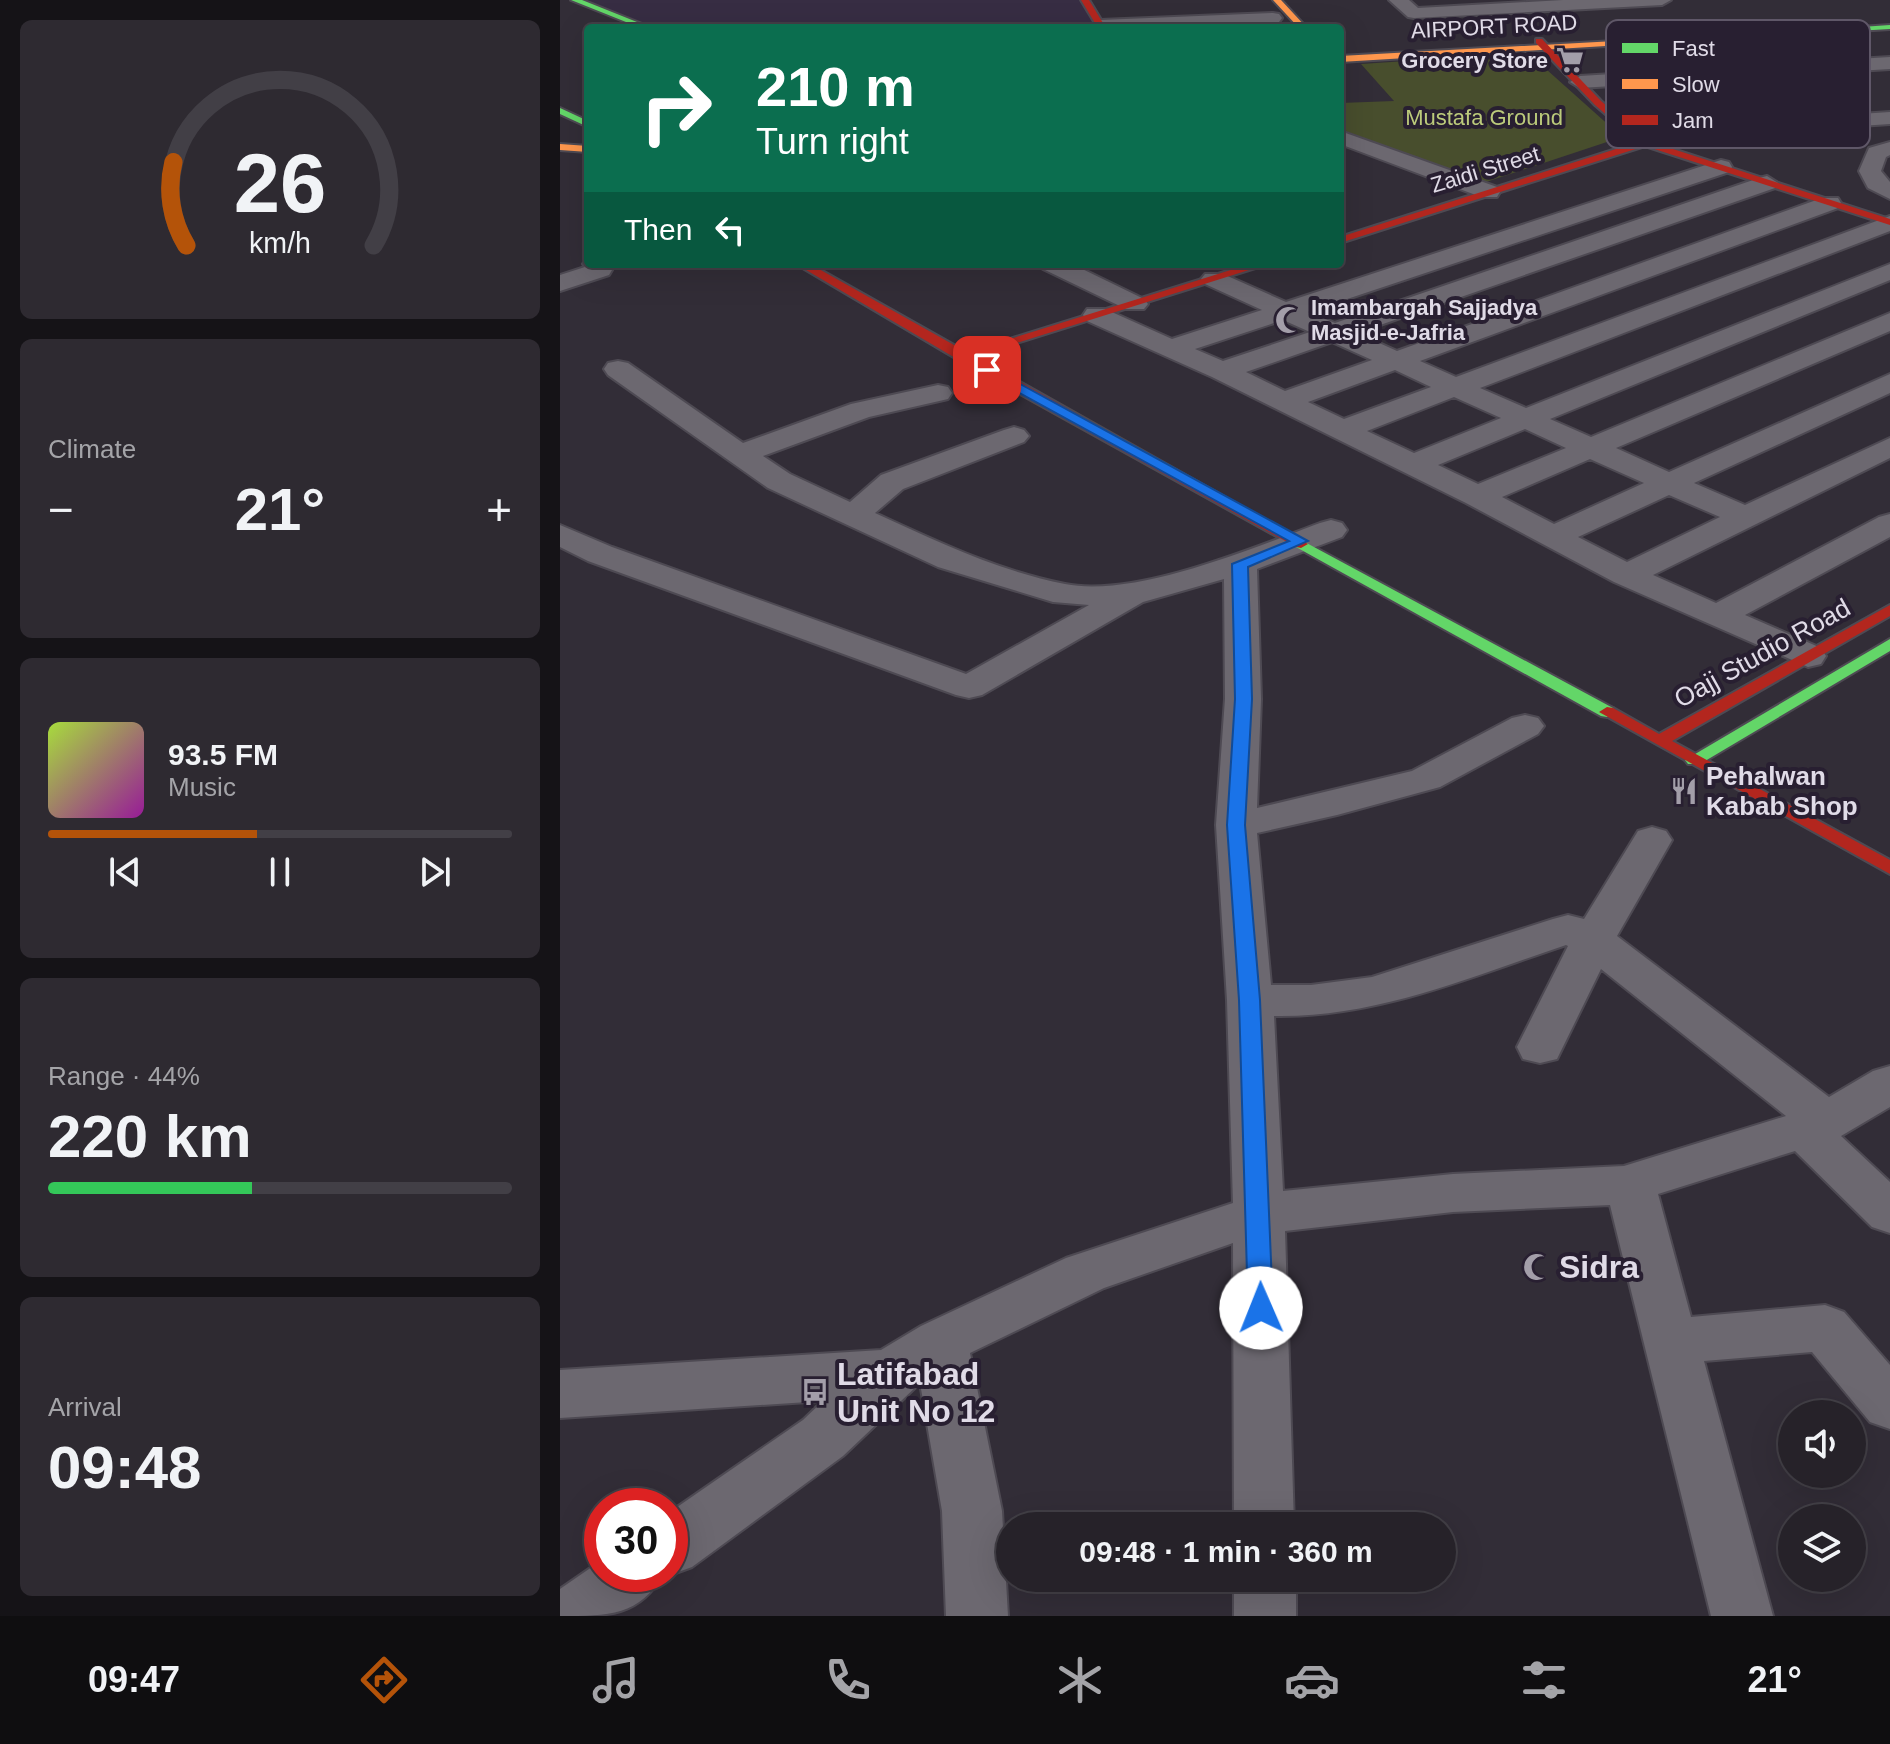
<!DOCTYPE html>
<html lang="en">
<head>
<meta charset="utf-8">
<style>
  body { margin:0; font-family:Helvetica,sans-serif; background:#2e2a31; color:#f1f3f6; height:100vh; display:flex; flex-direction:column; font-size:30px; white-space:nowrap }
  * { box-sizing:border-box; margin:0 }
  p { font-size:26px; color:#a4a4a8 }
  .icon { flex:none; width:44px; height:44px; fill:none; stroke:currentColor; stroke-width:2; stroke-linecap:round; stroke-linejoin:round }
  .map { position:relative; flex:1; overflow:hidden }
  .side { display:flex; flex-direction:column; gap:20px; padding:20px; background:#151317; width:560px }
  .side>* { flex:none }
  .top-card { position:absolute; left:24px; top:24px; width:760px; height:244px; border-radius:8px; box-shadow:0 8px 32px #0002,0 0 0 2px #423f46; background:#0b6e4f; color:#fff; overflow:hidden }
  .tools { position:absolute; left:1218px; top:1400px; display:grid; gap:16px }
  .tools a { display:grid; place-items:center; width:88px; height:88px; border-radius:50%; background:#262229; box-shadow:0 8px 32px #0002,0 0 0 2px #423f46; font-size:40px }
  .speed { position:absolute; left:24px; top:1488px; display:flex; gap:16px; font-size:40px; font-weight:700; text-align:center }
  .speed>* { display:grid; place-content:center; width:104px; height:104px; border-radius:50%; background:#262229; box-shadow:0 8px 32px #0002,0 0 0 2px #423f46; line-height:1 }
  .speed .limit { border:12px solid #d22; background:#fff; color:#111 }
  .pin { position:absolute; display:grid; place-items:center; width:68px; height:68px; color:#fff; margin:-34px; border-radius:16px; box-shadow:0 4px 12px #0006 }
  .me { position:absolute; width:88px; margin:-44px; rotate:359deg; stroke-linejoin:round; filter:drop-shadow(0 0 6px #0008) }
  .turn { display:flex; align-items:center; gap:28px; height:168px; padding:0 40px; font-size:36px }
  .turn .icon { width:104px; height:104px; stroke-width:2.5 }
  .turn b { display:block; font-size:56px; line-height:68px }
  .then { display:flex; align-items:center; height:76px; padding:0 40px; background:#0003; gap:16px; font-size:30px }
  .big { font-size:60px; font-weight:800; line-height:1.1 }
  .side .widget { flex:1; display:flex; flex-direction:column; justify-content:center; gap:12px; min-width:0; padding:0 28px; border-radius:12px; background:#2e2a31 }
  .side .dial { align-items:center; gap:0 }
  .dial svg { height:208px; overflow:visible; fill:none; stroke:#423f46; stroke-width:7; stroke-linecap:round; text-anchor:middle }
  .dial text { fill:#f1f3f6; stroke:none }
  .song { display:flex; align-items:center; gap:24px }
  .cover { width:96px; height:96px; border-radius:12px; background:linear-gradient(135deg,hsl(80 70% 55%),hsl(300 70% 35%)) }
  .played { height:8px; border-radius:4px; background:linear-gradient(90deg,#b45309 45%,#423f46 45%) }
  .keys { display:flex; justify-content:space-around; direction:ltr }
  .heat { display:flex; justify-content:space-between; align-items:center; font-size:44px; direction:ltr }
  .charge { height:12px; border-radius:6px; background:linear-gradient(90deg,#34c759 44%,#423f46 0) }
  .trip { position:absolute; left:436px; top:1512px; width:460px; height:80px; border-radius:40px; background:#262229; box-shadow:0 8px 32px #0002,0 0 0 2px #423f46; font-weight:800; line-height:80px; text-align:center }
  .tabs { display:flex; height:128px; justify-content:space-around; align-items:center; background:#0f0e10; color:#a4a4a8 }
  .tabs .icon { width:56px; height:56px }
  .tabs .current { color:#b45309 }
  .tabs b { font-size:36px; color:#f1f3f6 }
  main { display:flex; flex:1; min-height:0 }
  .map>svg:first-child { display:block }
  .built { fill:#372d43 }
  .green { fill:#484e2d }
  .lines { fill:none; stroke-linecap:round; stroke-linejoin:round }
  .street-casing { stroke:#4e4a53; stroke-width:4 }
  .fast-casing { stroke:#4e4a53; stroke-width:4 }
  .slow-casing { stroke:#4e4a53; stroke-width:4 }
  .jam-casing { stroke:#4e4a53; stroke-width:4 }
  .street { fill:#6c6870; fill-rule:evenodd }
  .fast { fill:#63d668; fill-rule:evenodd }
  .slow { fill:#ff974d; fill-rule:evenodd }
  .jam { fill:#b3261e; fill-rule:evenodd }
  .route { fill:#1a73e8; stroke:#114b97; stroke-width:2 }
  .labels { text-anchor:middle; stroke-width:8; stroke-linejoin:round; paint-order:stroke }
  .far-street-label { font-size:22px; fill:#e0dbe7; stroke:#281f31 }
  .far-poi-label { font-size:22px; font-weight:bold; fill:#e0dbe7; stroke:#281f31; text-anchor:end }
  .far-park-label { font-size:22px; fill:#bccb7b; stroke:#281f31 }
  .street-label { font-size:26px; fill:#e0dbe7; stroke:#281f31 }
  .poi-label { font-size:26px; font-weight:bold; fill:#e0dbe7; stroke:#281f31; text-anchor:start }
  .near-poi-label { font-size:32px; font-weight:bold; fill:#e0dbe7; stroke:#281f31; text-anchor:start }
  .key { fill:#281f31; stroke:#5f5768; stroke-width:2 }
  .key-label { font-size:22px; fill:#e0dbe7 }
</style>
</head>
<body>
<main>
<section class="side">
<div class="widget dial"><svg viewBox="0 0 100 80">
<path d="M14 69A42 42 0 1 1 86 69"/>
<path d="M14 69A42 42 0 0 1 9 37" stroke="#b45309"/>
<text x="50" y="56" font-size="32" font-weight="700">26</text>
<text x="50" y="72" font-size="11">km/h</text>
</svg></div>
<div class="widget"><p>Climate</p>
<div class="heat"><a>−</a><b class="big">21°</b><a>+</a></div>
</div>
<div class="widget">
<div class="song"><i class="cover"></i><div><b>93.5 FM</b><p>Music</p></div></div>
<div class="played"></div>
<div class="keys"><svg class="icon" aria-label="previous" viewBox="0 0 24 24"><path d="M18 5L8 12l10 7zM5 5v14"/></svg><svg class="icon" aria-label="pause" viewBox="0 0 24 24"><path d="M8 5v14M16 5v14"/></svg><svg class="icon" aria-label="next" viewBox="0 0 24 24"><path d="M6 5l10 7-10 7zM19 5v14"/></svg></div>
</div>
<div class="widget"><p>Range · 44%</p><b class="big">220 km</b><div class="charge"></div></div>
<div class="widget"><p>Arrival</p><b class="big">09:48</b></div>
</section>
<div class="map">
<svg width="1330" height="1616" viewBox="0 0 1330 1616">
  <rect width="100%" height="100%" fill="#322d37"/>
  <path class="built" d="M13,0H525L542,28H80Z"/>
  <path class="green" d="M951,54L977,61L1062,137L923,183L780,129V103L834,101L801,64Z"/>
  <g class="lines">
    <g class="street-casing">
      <path id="street" d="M829,0H849L858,8L1003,0H1111L1102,5L854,18L848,17Z
        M713,13L719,14L722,18L719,22L533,28L531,25L540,20Z
        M1330,57V69L1020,88L1010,82L1020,76Z
        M1330,112V124L1076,141L1066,135L1076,129Z
        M780,131L937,187L940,192L937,197H921L780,144Z
        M1330,142V155L1326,157L1321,171L1330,182V199L1308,188L1299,171L1309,148Z
        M1161,160L1169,162L1172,167L1169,172L748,312L775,323L1199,178L1207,176L1218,183L1215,188L797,333L837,351L1262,198H1278L1281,203L1278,208L860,361L896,377L1330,216V231L920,388L966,408L1330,264V280L990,419L1031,437L1330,313V331L1056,448L1109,472L1330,374V393L1134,483L1185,505L1330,438V458L1093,575L1156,603L1319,517L1330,514V537L1185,615L1261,648L1266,656L1261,664L1248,667L1054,582L906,503L652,377L527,321L523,315L527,309H545L612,339L702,310L645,284L641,279L645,274H663L726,302ZM723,320L750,332L663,361L635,349ZM772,342L812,360L725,391L686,372ZM835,370L871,387L784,419L748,402ZM894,397L941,418L854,453L807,431ZM965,429L1006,448L918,484L878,465ZM1030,459L1084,483L994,524L942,497ZM1109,495L1160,517L1067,562L1018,537Z
        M28,258V264H48L52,270L49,275L0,291V275L25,267L23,264Z
        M480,264H512L584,299L588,304L584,309H566L483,269Z
        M58,361L68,363L183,443L291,404L378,385L388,387L392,393L388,399L309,417L203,456L230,474L290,502L321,475L444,430L454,427L464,430L469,436L464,442L343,489L315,513C376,541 438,571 505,584C575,598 693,548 760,523L771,520L782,523L787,530L782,537L697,569L701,699L697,808L852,771L952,718L965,715L978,718L984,726L978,734L880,787L777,815L697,833L711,985H751L812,977L993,919L1008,915L1024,919L1078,831L1092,827L1106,831L1112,840L1057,936L1269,1097L1313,1071L1330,1066V1107L1281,1136L1330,1182V1233L1312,1227L1235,1151L1098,1194L1131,1317L1265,1305L1284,1312L1330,1365V1429L1310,1422L1252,1352L1144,1361L1213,1616H1151L1050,1205L893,1212L725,1231L734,1526H674L673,1243L544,1288L410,1353L442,1511L448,1616H386L382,1511L360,1383L283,1456L132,1567L110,1575L108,1574L110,1512L243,1420L263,1401L0,1418V1370L321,1350L361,1326L506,1258L673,1203L667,1000L656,825L665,699L664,579L583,602L422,695L409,698L396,695L28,561L0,547V525L52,547L406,674L529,605L493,602L378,567L208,488L48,375L44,369L48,363ZM1006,945L1008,946L957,1047L963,1059L980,1063L997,1059L1041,969L1226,1116L1064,1166L893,1174L723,1191L714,1016C816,1018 910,977 1006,945Z
        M42,1560V1574H103C80,1616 49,1616 0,1616V1589Z
        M674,1578H736V1616H674Z"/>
    </g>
    <g class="fast-casing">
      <path id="fast" d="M11,0H22L92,28H81Z
        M1330,25V29L1144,40L1140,38Z
        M0,108L28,121V127L0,114Z
        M741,540L1053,708L1055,712L1047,717L1041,716L736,547L734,544Z
        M1330,639V651L1140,764H1128L1125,760Z"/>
    </g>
    <g class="slow-casing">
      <path id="slow" d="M713,0H721L747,28H739Z
        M1147,36L1144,40L780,62V56Z
        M0,144L28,146V152L0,150Z"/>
    </g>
    <g class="jam-casing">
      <path id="jam" d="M521,0H529L546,28H538Z
        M976,39H982L1041,101L1088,141L1330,219V225L1085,146L780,243V237L1078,142L1035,105L976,43Z
        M236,264H250L748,544L741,548L736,547L397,359Z
        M690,264H708L431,351L421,348Z
        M1330,605V616L1112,741L1330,860V874L1039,712L1047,707L1053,708L1099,734Z"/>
    </g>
    <use href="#street" class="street"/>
    <use href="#fast" class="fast"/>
    <use href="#slow" class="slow"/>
    <use href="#jam" class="jam"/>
  </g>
  <path class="route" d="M423,368H431L748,541L688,567L692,699L685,825L700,1000L713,1308L710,1315L701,1318L692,1315L688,1308L679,1000L667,825L675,699L672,564L729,541L423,373Z"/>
  <defs>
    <g id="supermarket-bare" transform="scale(2.16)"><path d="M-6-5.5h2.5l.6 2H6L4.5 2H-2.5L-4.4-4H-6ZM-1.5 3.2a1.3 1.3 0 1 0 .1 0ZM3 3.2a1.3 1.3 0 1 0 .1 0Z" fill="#a39ea9" stroke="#281f31" stroke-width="2.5" paint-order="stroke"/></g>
    <g id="mosque-bare" transform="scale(2.16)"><path d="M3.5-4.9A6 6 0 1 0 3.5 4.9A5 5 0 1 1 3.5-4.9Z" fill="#a39ea9" stroke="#281f31" stroke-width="2.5" paint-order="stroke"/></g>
    <g id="restaurant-bare" transform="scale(2.16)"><path d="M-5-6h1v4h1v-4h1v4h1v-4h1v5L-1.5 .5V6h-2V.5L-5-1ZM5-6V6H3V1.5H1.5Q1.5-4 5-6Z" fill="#a39ea9" stroke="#281f31" stroke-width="2.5" paint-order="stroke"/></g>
    <g id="bus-bare" transform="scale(2.16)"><path d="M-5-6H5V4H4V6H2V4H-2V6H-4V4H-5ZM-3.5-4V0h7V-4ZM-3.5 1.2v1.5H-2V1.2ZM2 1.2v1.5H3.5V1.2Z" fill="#a39ea9" stroke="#281f31" stroke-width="2.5" paint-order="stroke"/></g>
  </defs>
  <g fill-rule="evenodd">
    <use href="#supermarket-bare" x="1010" y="60"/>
    <use href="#mosque-bare" x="729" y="320"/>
    <use href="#restaurant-bare" x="1124" y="791"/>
    <use href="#mosque-bare" x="977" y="1267"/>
    <use href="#bus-bare" x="255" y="1392"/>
  </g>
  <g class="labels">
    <g class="far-street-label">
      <text transform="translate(934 26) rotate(-3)" y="8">AIRPORT ROAD</text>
      <text transform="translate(925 169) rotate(-17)" y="8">Zaidi Street</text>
    </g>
    <g class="far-poi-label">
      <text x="988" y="68">Grocery Store</text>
      <text x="751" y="315" text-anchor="start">Imambargah Sajjadya<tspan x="751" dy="25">Masjid-e-Jafria</tspan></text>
    </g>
    <g class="far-park-label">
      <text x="924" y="125">Mustafa Ground</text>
    </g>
    <g class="street-label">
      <text transform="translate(1202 653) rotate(-29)" y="9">Oajj Studio Road</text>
    </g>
    <g class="poi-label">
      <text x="1146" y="785">Pehalwan<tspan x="1146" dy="30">Kabab Shop</tspan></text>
    </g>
    <g class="near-poi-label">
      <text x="999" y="1278">Sidra</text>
      <text x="277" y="1385">Latifabad<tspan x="277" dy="37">Unit No 12</tspan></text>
    </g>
  </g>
  <rect x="1046" y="20" width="264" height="128" rx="12" class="key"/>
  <rect x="1062" y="43" width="36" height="10" fill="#63d668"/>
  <rect x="1062" y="79" width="36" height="10" fill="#ff974d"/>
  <rect x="1062" y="115" width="36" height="10" fill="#b3261e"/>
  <g class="key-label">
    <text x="1112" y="56">Fast</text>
    <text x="1112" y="92">Slow</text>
    <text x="1112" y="128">Jam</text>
  </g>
</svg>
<div class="tools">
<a><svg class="icon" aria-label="sound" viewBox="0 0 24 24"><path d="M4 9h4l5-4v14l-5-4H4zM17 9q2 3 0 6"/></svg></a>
<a><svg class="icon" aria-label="layers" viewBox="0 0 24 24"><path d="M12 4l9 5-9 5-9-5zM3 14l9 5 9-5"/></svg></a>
</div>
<div class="speed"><div class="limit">30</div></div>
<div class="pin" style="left:427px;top:370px;background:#d93025"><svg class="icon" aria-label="arrive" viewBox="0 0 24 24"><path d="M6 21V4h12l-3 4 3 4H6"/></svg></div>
<svg class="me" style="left:701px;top:1308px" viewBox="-20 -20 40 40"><circle r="19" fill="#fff"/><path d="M0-13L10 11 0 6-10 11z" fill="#1a73e8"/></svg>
<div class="trip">09:48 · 1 min · 360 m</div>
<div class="top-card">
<div class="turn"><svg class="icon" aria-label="right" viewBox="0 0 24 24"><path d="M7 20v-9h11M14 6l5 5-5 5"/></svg><div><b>210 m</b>Turn right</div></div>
<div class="then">Then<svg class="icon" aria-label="left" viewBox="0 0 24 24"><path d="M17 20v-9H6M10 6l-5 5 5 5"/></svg></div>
</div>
</div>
</main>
<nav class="tabs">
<b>09:47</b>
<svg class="icon current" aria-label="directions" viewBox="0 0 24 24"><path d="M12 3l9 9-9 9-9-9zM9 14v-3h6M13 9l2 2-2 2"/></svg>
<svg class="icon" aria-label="music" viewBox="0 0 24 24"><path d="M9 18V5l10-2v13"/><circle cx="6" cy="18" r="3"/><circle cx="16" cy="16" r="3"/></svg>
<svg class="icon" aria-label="phone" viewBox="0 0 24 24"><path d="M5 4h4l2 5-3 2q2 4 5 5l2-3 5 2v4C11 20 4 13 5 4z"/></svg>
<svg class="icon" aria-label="climate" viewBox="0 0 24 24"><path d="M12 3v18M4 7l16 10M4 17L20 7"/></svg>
<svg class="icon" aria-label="car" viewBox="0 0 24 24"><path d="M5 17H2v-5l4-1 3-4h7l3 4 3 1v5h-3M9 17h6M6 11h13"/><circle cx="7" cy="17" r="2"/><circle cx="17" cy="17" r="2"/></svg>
<svg class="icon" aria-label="filters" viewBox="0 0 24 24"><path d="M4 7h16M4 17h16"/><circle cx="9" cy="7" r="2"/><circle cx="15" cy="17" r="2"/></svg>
<b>21°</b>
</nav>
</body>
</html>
